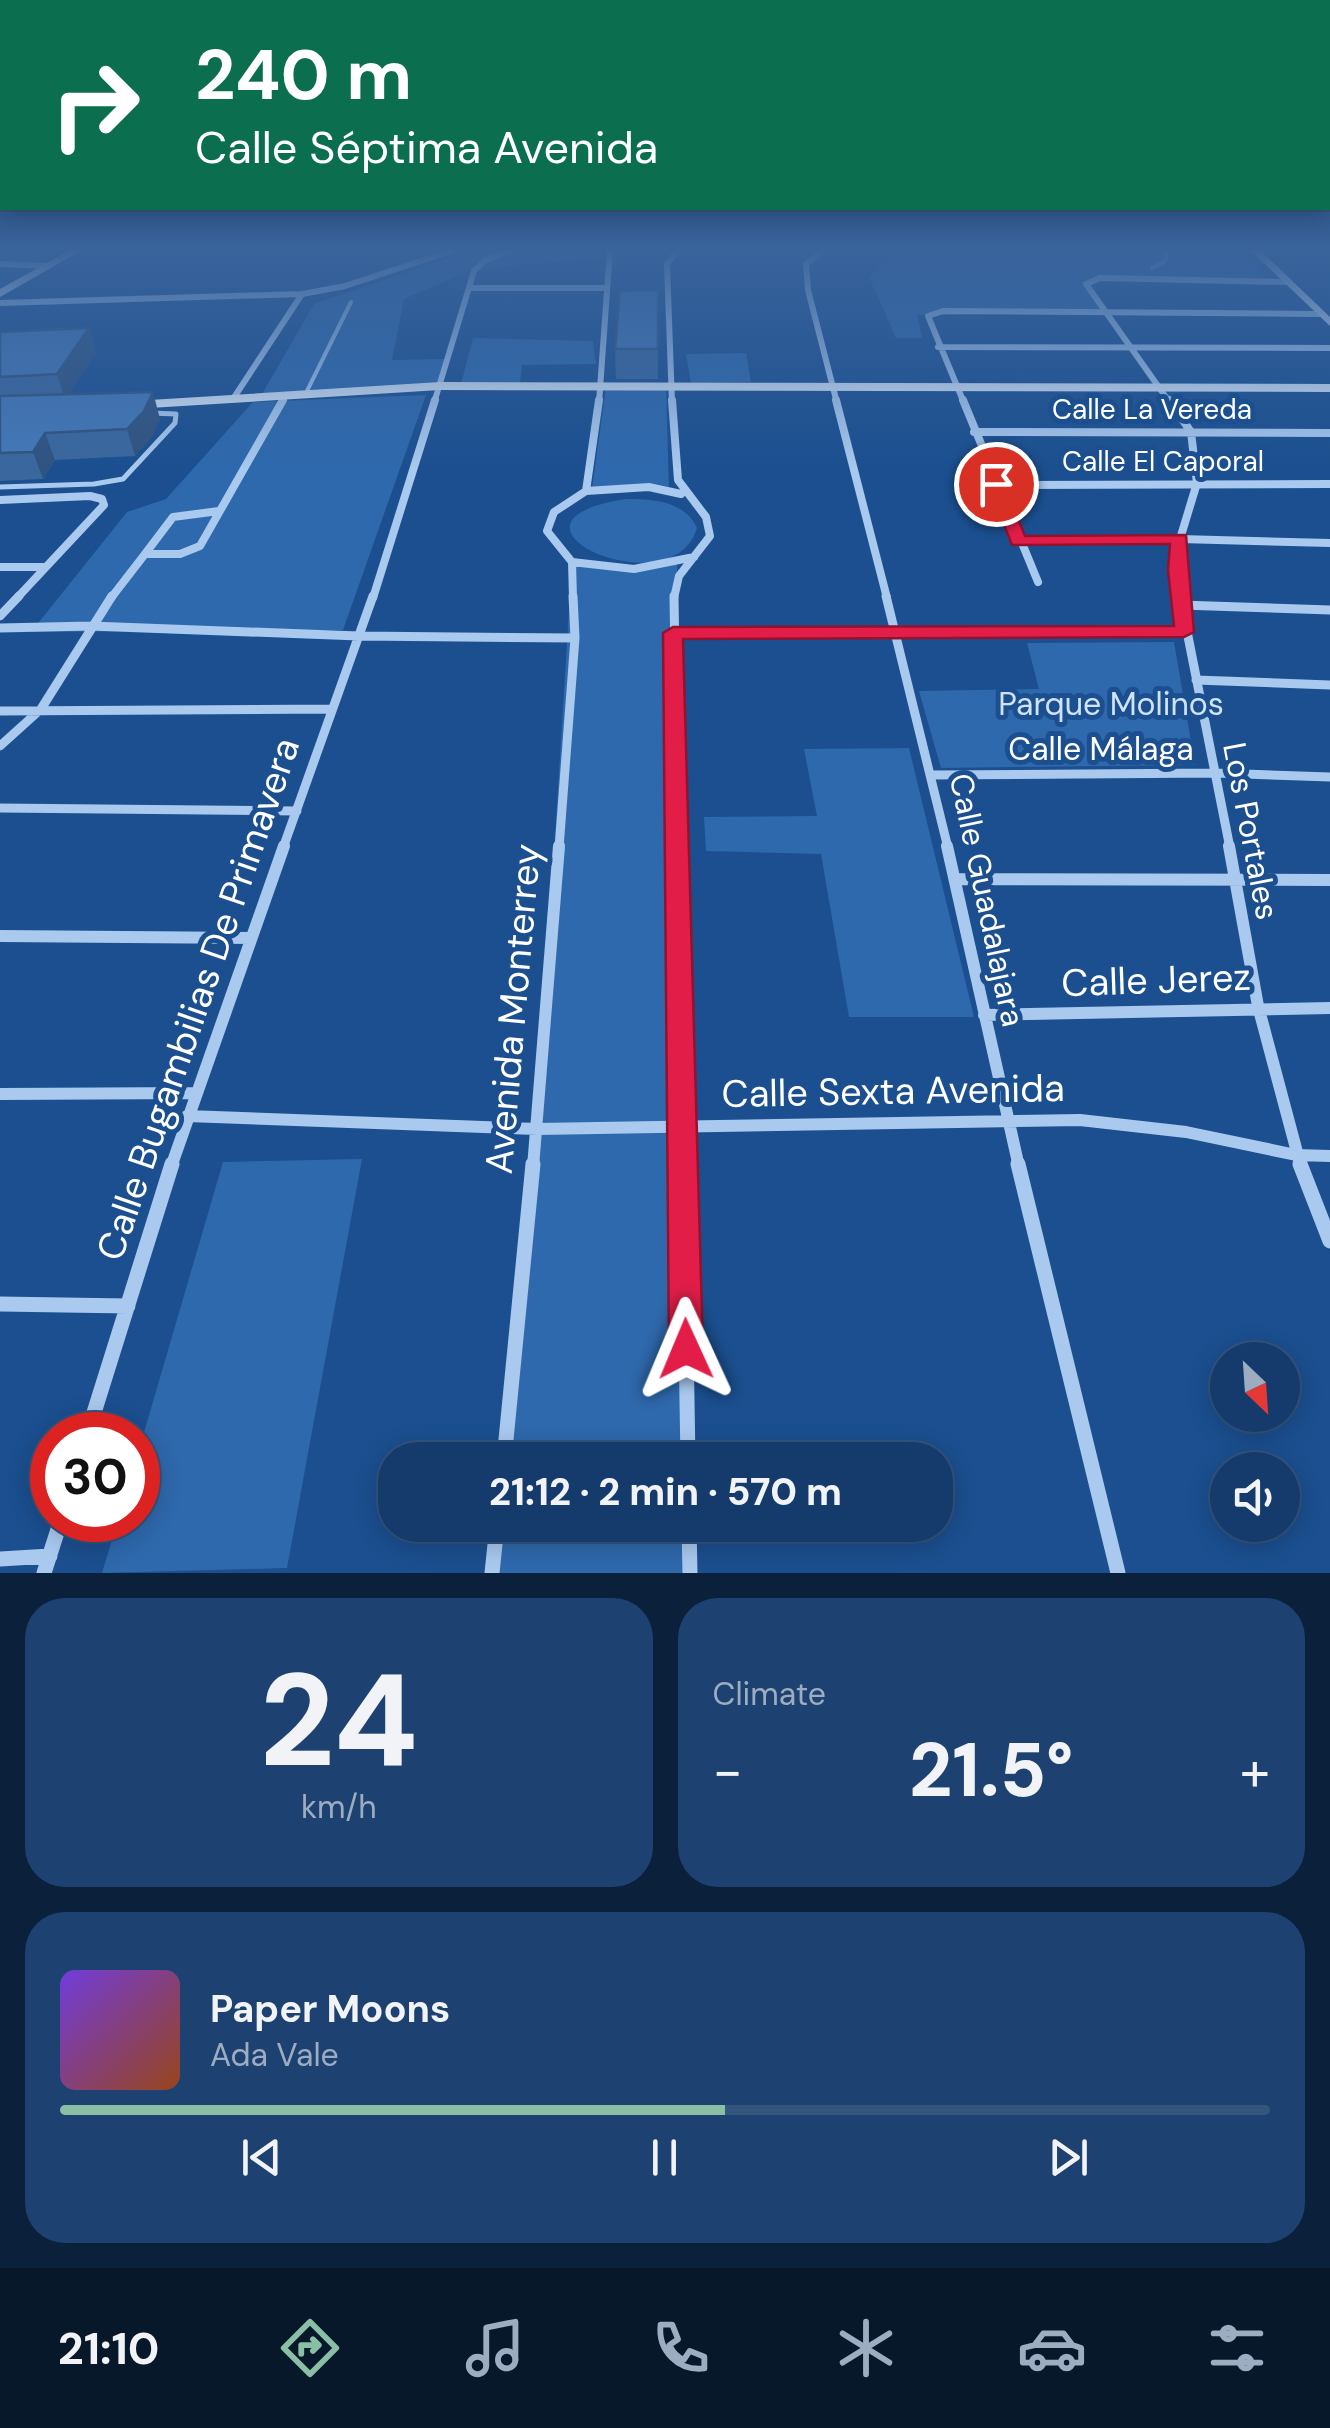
<!DOCTYPE html>
<html lang="en">
<head>
<meta charset="utf-8">
<style>
  body { margin:0; font-family:"DM Sans",sans-serif; background:#1d4271; color:#f1f3f6; height:100vh; display:flex; flex-direction:column; font-size:38px; white-space:nowrap }
  * { box-sizing:border-box; margin:0 }
  p { font-size:32px; color:#9dadc1 }
  .icon { flex:none; width:55px; height:55px; fill:none; stroke:currentColor; stroke-width:2; stroke-linecap:round; stroke-linejoin:round }
  .map { position:relative; height:1573px; overflow:hidden }
  .drawer { display:flex; flex-direction:column; gap:25px; padding:25px; background:#0b203b; flex:1 }
  .drawer>* { flex:none }
  .top-card { position:absolute; left:0px; top:0px; width:1330px; height:210px; box-shadow:0 5px 25px #0003,0 0 0 2px #33557e; background:#0b6e4f; color:#fff; overflow:hidden }
  .needle { width:65px; rotate:155deg }
  .controls { position:absolute; left:1210px; top:1342px; display:grid; gap:20px }
  .controls a { display:grid; place-items:center; width:90px; height:90px; border-radius:50%; background:#143b6b; box-shadow:0 5px 25px #0003,0 0 0 2px #33557e; font-size:50px }
  .speed { position:absolute; left:30px; top:1412px; display:flex; gap:20px; font-size:50px; font-weight:700; text-align:center }
  .speed>* { display:grid; place-content:center; width:130px; height:130px; border-radius:50%; background:#143b6b; box-shadow:0 5px 25px #0003,0 0 0 2px #33557e; line-height:1 }
  .speed .limit { border:15px solid #d22; background:#fff; color:#111 }
  .pin { position:absolute; display:grid; place-items:center; width:85px; height:85px; color:#fff; margin:-42px; border:5px solid #fff; border-radius:50%; box-shadow:0 2px 10px #0007 }
  .me { position:absolute; width:110px; margin:-55px; rotate:359deg; stroke-linejoin:round; filter:drop-shadow(0 0 8px #0008) }
  .turn { display:flex; align-items:center; gap:35px; height:210px; padding:0 30px; font-size:45px }
  .turn .icon { width:130px; height:130px; stroke-width:2.5 }
  .turn b { display:block; font-size:70px; line-height:85px }
  .big { font-size:75px; font-weight:800; line-height:1.1 }
  .drawer .widget { flex:1; display:flex; flex-direction:column; justify-content:center; gap:15px; min-width:0; padding:0 35px; border-radius:40px; background:#1d4271 }
  .drawer .dial { align-items:center; gap:0 }
  .dial b { font-size:130px; line-height:1 }
  .song { display:flex; align-items:center; gap:30px }
  .cover { width:120px; height:120px; border-radius:15px; background:linear-gradient(135deg,hsl(260 70% 55%),hsl(20 70% 35%)) }
  .played { height:10px; border-radius:5px; background:linear-gradient(90deg,#8abfa5 55%,#33557e 55%) }
  .keys { display:flex; justify-content:space-around; direction:ltr }
  .heat { display:flex; justify-content:space-between; align-items:center; font-size:55px; direction:ltr }
  .drawer .tiles { flex:1; display:grid; gap:25px; grid-template-columns:1fr 1fr }
  .widget:last-child { grid-column:span 2 }
  .trip { position:absolute; left:378px; top:1442px; width:575px; height:100px; border-radius:40px; background:#143b6b; box-shadow:0 5px 25px #0003,0 0 0 2px #33557e; font-weight:800; line-height:100px; text-align:center }
  .tab-bar { display:flex; height:160px; justify-content:space-around; align-items:center; background:#08182b; color:#9dadc1 }
  .tab-bar .icon { width:70px; height:70px }
  .tab-bar .on { color:#8abfa5 }
  .tab-bar b { font-size:45px; color:#f1f3f6 }
  .map>svg:first-child { display:block }
  .green { fill:#2e69ad }
  .lines { fill:none; stroke-linecap:round; stroke-linejoin:round }
  .stream { stroke:#9cc4f0; stroke-width:4 }
  .lane-far1 { stroke:#a9c9ee; stroke-width:4 }
  .lane { stroke:#a9c9ee; stroke-width:5 }
  .street-far4 { stroke:#a9c9ee; stroke-width:6 }
  .street-far3 { stroke:#a9c9ee; stroke-width:8 }
  .street-far2 { stroke:#a9c9ee; stroke-width:9 }
  .street-far1 { stroke:#a9c9ee; stroke-width:12 }
  .street { stroke:#a9c9ee; stroke-width:15 }
  .secondary { fill:#d6e6fa; fill-rule:evenodd }
  .wall { fill:#3a679d }
  .shaded-wall { fill:#305480 }
  .building { fill:#4478b7; stroke:#305480; stroke-width:2.5 }
  .route { fill:#e11d48; stroke:#92132f; stroke-width:2.5 }
  .labels { text-anchor:middle; stroke-width:10; stroke-linejoin:round; paint-order:stroke }
  .far-street-label { font-size:28px; fill:#fff; stroke:#1b4f8f }
  .park-label { font-size:32px; fill:#cfe3fa; stroke:#1b4f8f }
  .street-label { font-size:32px; fill:#fff; stroke:#1b4f8f }
  .near-street-label { font-size:38px; fill:#fff; stroke:#1b4f8f }
</style>
</head>
<body>
<div class="map">
<svg width="1330" height="1573" viewBox="0 0 1330 1573">
  <rect width="100%" height="100%" fill="#1b4f8f"/>
  <path class="green" d="M475,249H601L600,258L474,269L404,299L392,360L445,359L440,385L262,394L314,304Z
    M901,249H1238L1268,279L1084,281L1107,313L917,315L922,338H896L869,277Z
    M473,338L593,341L596,364L522,365L520,383L461,384Z
    M746,353L751,382L691,383L686,354Z
    M606,388H666L669,487L651,483L592,488Z
    M426,395L343,630L31,632L127,512L166,499L253,402Z
    M626,499C653,499 685,501 697,528C673,611 475,522 626,499Z
    M572,562L626,569L677,563L688,1460H504L537,1129Z
    M1174,642L1195,765L941,768L919,691L1039,689L1027,643Z
    M909,748L974,1017H849L821,854L706,851L704,817L817,816L804,749Z
    M362,1159L287,1568L102,1573L118,1520H138V1453L223,1162Z
    M497,1525H689L690,1573H492Z"/>
  <g class="lines">
    <path class="stream" d="M1152,268L1165,261L1169,249"/>
    <path class="lane-far1" d="M305,395L351,302"/>
    <path class="lane" d="M0,487L94,484L123,479L175,423L176,414L150,413"/>
    <path class="street-far4" d="M825,249L806,264L808,290L837,403
      M0,264L49,266
      M470,288H607
      M0,303L302,294L345,286L457,249
      M938,347L1330,348
      M233,399L302,294
      M281,403L285,396
      M434,403L474,271L484,261L514,249
      M599,403L610,249
      M672,403L667,264L679,249
      M964,403L928,316L943,311L1321,314
      M1170,403L1086,284L1100,278L1288,282"/>
    <path class="street-far3" d="M672,400L678,480L706,517L710,536L679,576L674,598
      M836,400L887,598
      M963,400L1038,582
      M1169,400L1191,432L1197,483L1180,539L1177,570L1180,598
      M974,432L1330,433
      M996,485L1330,484
      M586,491L649,487L681,494
      M0,500L90,496L102,499L104,505L17,598
      M1018,541L1180,539L1330,543
      M145,554L173,517L219,511
      M572,562L634,569L694,557
      M0,567H43
      M111,598L145,554H180L200,546L283,400
      M373,598L435,400
      M573,598L572,562L547,531L554,512L586,491L599,400"/>
    <path class="street-far2" d="M674,596L678,848
      M886,596L948,848
      M1180,596L1230,848
      M1180,605L1330,610
      M0,616L19,596
      M0,628L91,626L359,636L575,638
      M673,633L1184,632
      M1196,680L1330,685
      M0,711L331,709
      M0,746L41,709L112,596
      M932,775L1216,773L1330,777
      M0,808L297,811
      M283,848L373,596
      M559,848L575,638L573,596"/>
    <path class="street-far1" d="M678,846L683,1167
      M947,846L1019,1167
      M1229,846L1258,1006L1301,1167
      M956,879L1330,880
      M0,936L251,938
      M984,1015L1330,1008
      M0,1094L196,1093
      M187,1116L537,1129L1080,1120L1186,1132L1296,1155L1330,1156
      M171,1167L284,846
      M533,1167L559,846"/>
    <path class="street" d="M683,1164L688,1460
      M1018,1164L1118,1573
      M1300,1164L1330,1241
      M0,1304L128,1306
      M87,1435L172,1164
      M504,1460L533,1164
      M689,1525L690,1573
      M0,1559L50,1556
      M44,1573L61,1520
      M492,1573L497,1525"/>
    <path class="secondary" d="M72,249H84L0,297V289Z
      M1249,249H1259L1330,317V326Z
      M440,382L1330,384V392L440,390L133,409L126,405L133,401Z"/>
  </g>
  <path class="wall" d="M658,290V379H616L615,349Z
    M89,328L96,352L68,395L160,419L151,438L135,456L55,460L43,479L0,481V332Z"/>
  <path class="shaded-wall" d="M89,328L96,352L65,400L57,374Z
    M153,392L160,419L151,438L135,456L127,429Z
    M45,433L55,460L43,479L33,452Z"/>
  <path class="building" d="M658,290V349H615L620,291Z
    M89,328L57,374L0,377V332Z
    M153,392L144,411L127,429L45,433L33,452L0,453V396Z"/>
  <linearGradient id="sky" x2="0" y2="1"><stop stop-color="#0f2b4f"/><stop offset="0.53" stop-color="#39639b"/><stop offset="1" stop-color="#39639b" stop-opacity="0"/></linearGradient>
  <rect width="1330" height="469" fill="url(#sky)"/>
  <path class="route" d="M990,481L1004,484L1025,536L1186,535L1194,632L1184,637L683,639L703,1349L698,1361L686,1366L674,1361L669,1349L663,633L673,627L1174,626L1168,570L1170,544L1012,545L988,484Z"/>
  <g class="labels">
    <g class="far-street-label">
      <text x="1152" y="419">Calle La Vereda</text>
      <text x="1163" y="471">Calle El Caporal</text>
    </g>
    <g class="park-label">
      <text x="1111" y="715">Parque Molinos</text>
    </g>
    <g class="street-label">
      <text x="1101" y="760">Calle Málaga</text>
      <text transform="translate(1251 831) rotate(79)" y="11">Los Portales</text>
      <text transform="translate(987 900) rotate(78)" y="11">Calle Guadalajara</text>
    </g>
    <g class="near-street-label">
      <text transform="translate(1156 980) rotate(-2)" y="13">Calle Jerez</text>
      <text transform="translate(198 999) rotate(-71)" y="13">Calle Bugambilias De Primavera</text>
      <text transform="translate(513 1009) rotate(-85)" y="13">Avenida Monterrey</text>
      <text transform="translate(893 1091) rotate(-1)" y="13">Calle Sexta Avenida</text>
    </g>
  </g>
</svg>
<div class="controls">
<a><svg class="needle" viewBox="-14 -14 28 28"><path d="M0-13l5 13h-10z" fill="#e53935"/><path d="M0 13l5-13h-10z" fill="#9dadc1"/></svg></a>
<a><svg class="icon" aria-label="sound" viewBox="0 0 24 24"><path d="M4 9h4l5-4v14l-5-4H4zM17 9q2 3 0 6"/></svg></a>
</div>
<div class="speed"><div class="limit">30</div></div>
<div class="pin" style="left:996px;top:484px;background:#d93025"><svg class="icon" aria-label="arrive" viewBox="0 0 24 24"><path d="M6 21V4h12l-3 4 3 4H6"/></svg></div>
<svg class="me" style="left:686px;top:1349px" viewBox="-20 -20 40 40"><path d="M0-17L14 15 0 8-14 15z" fill="#e11d48" stroke="#fff" stroke-width="4"/></svg>
<div class="trip">21:12 · 2 min · 570 m</div>
<div class="top-card">
<div class="turn"><svg class="icon" aria-label="right" viewBox="0 0 24 24"><path d="M7 20v-9h11M14 6l5 5-5 5"/></svg><div><b>240 m</b>Calle Séptima Avenida</div></div>
</div>
</div>
<section class="drawer">
<div class="tiles">
<div class="widget dial"><b>24</b><p>km/h</p></div>
<div class="widget"><p>Climate</p>
<div class="heat"><a>−</a><b class="big">21.5°</b><a>+</a></div>
</div>
<div class="widget">
<div class="song"><i class="cover"></i><div><b>Paper Moons</b><p>Ada Vale</p></div></div>
<div class="played"></div>
<div class="keys"><svg class="icon" aria-label="previous" viewBox="0 0 24 24"><path d="M18 5L8 12l10 7zM5 5v14"/></svg><svg class="icon" aria-label="pause" viewBox="0 0 24 24"><path d="M8 5v14M16 5v14"/></svg><svg class="icon" aria-label="next" viewBox="0 0 24 24"><path d="M6 5l10 7-10 7zM19 5v14"/></svg></div>
</div>
</div>
</section>
<nav class="tab-bar">
<b>21:10</b>
<svg class="icon on" aria-label="directions" viewBox="0 0 24 24"><path d="M12 3l9 9-9 9-9-9zM9 14v-3h6M13 9l2 2-2 2"/></svg>
<svg class="icon" aria-label="music" viewBox="0 0 24 24"><path d="M9 18V5l10-2v13"/><circle cx="6" cy="18" r="3"/><circle cx="16" cy="16" r="3"/></svg>
<svg class="icon" aria-label="phone" viewBox="0 0 24 24"><path d="M5 4h4l2 5-3 2q2 4 5 5l2-3 5 2v4C11 20 4 13 5 4z"/></svg>
<svg class="icon" aria-label="climate" viewBox="0 0 24 24"><path d="M12 3v18M4 7l16 10M4 17L20 7"/></svg>
<svg class="icon" aria-label="car" viewBox="0 0 24 24"><path d="M5 17H2v-5l4-1 3-4h7l3 4 3 1v5h-3M9 17h6M6 11h13"/><circle cx="7" cy="17" r="2"/><circle cx="17" cy="17" r="2"/></svg>
<svg class="icon" aria-label="filters" viewBox="0 0 24 24"><path d="M4 7h16M4 17h16"/><circle cx="9" cy="7" r="2"/><circle cx="15" cy="17" r="2"/></svg>
</nav>
</body>
</html>
